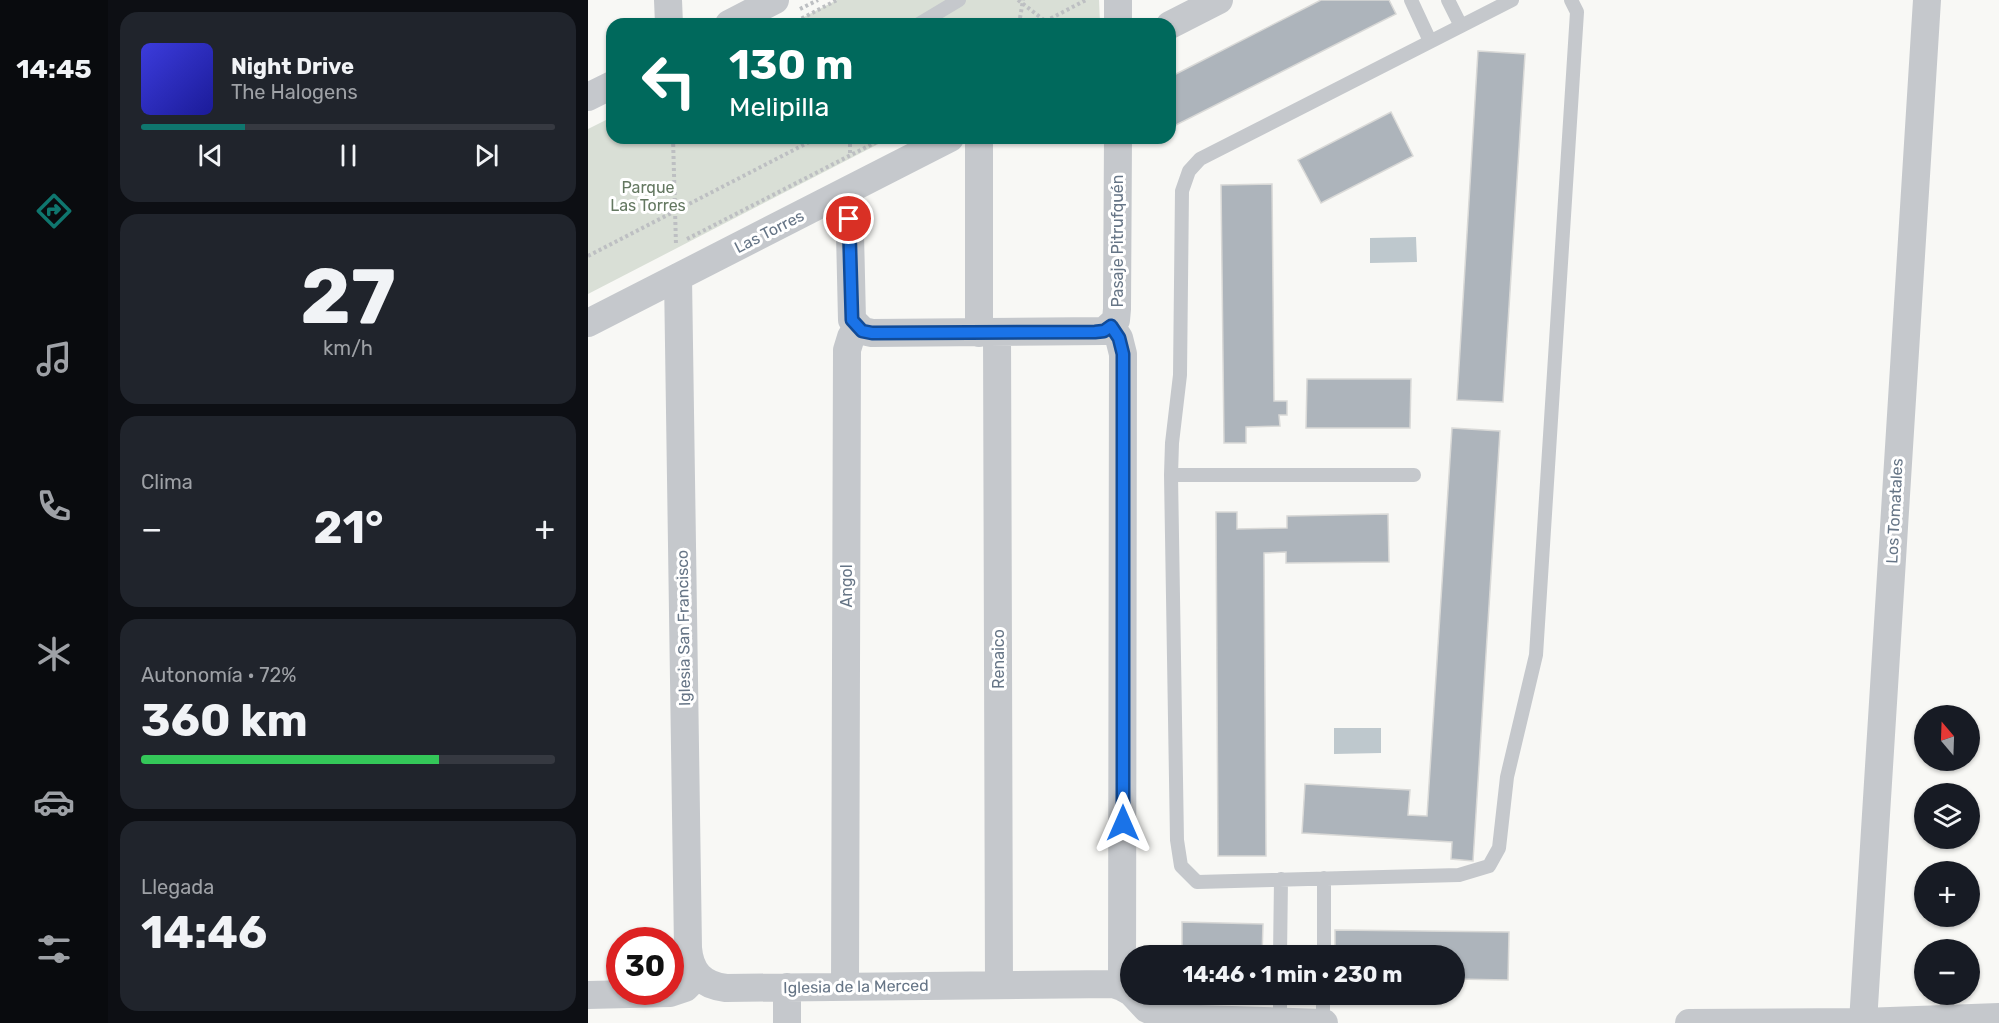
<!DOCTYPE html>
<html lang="es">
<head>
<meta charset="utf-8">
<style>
  body { margin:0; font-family:Rubik,sans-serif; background:#20242c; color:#f1f3f6; height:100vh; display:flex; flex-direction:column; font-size:22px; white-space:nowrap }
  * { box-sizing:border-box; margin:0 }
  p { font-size:20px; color:#9ea1a6 }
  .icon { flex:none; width:33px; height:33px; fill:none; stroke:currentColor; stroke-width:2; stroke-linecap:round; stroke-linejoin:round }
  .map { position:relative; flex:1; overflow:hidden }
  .side { display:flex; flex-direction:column; gap:12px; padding:12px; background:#0d0f14; width:480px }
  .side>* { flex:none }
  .hud { position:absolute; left:18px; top:18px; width:570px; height:126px; border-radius:18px; box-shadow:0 2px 4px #0004; background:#00695c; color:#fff; overflow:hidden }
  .needle { width:39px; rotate:341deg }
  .tools { position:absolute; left:1326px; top:705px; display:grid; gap:12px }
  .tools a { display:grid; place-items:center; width:66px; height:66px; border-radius:50%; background:#171b24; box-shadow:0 2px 4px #0004; font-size:30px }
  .speed { position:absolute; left:18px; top:927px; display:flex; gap:12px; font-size:30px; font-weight:700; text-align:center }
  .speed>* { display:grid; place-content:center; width:78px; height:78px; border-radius:50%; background:#171b24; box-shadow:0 2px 4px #0004; line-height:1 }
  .speed .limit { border:9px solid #d22; background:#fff; color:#111 }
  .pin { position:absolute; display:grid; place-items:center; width:51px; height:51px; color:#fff; margin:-26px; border:3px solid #fff; border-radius:50%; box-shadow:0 2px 6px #0007 }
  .me { position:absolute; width:66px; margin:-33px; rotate:0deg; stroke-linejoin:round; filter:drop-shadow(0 0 4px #0008) }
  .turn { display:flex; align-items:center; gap:21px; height:126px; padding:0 24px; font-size:27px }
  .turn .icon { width:78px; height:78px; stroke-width:2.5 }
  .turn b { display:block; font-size:42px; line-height:51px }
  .big { font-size:45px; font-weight:700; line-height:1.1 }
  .side .widget { flex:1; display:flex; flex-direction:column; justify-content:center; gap:9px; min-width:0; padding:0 21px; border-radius:18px; background:#20242c }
  .side .dial { align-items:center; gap:0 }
  .dial b { font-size:78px; line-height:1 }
  .song { display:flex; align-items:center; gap:18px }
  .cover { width:72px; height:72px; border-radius:9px; background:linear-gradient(135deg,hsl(240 70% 55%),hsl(240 70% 35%)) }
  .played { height:6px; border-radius:3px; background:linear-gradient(90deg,#0f766e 25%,#363941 25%) }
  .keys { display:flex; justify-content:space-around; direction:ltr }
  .heat { display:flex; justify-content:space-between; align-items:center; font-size:33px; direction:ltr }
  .charge { height:9px; border-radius:4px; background:linear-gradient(90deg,#34c759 72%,#363941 0) }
  .trip { position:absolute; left:532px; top:945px; width:345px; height:60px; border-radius:30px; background:#171b24; box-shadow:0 2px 4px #0004; font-weight:700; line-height:60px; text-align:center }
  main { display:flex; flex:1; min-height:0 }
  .menu { display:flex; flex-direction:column; width:108px; justify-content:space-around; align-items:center; background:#090b0e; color:#9ea1a6 }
  .menu .icon { width:42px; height:42px }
  .menu .on { color:#0f766e }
  .menu b { font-size:27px; color:#f1f3f6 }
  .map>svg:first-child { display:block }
  .green { fill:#d9dfd6 }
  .water { fill:#bec8cd }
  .building { fill:#adb4bb; stroke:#d9d9d7; stroke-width:1.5 }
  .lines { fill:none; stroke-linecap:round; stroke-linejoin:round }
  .path { stroke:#bdbfc2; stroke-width:4; stroke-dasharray:3 3; stroke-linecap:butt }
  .lane { stroke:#c5c8cc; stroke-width:14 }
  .street { stroke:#c5c8cc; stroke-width:28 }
  .route-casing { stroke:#114b97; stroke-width:15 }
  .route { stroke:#1a73e8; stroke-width:10 }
  .labels { text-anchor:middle; stroke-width:6; stroke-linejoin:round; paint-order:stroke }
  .park-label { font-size:16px; fill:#647861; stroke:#fff }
  .street-label { font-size:16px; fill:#667586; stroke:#fff }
</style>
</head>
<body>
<main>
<nav class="menu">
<b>14:45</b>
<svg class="icon on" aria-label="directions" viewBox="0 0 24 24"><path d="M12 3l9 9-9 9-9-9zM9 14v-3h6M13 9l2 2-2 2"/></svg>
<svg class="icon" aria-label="music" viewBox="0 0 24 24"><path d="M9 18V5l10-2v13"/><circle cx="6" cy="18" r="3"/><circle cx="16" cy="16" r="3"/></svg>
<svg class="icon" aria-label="phone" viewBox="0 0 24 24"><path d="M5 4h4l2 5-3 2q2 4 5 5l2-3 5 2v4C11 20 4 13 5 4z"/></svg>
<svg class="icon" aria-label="climate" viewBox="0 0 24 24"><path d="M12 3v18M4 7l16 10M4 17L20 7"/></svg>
<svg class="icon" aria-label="car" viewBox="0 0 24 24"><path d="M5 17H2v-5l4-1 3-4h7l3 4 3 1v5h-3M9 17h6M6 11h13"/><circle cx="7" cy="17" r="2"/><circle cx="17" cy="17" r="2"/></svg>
<svg class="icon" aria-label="filters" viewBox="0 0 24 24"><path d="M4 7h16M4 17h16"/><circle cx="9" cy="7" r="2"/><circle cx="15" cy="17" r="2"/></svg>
</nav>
<section class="side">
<div class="widget">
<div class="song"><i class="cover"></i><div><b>Night Drive</b><p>The Halogens</p></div></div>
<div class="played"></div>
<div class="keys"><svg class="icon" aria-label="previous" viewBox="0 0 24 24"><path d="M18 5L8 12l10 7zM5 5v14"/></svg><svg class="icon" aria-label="pause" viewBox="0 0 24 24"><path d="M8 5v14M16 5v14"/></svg><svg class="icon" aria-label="next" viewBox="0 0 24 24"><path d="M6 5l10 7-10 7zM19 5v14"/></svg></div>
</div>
<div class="widget dial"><b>27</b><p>km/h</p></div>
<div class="widget"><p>Clima</p>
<div class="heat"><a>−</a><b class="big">21°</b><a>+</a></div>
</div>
<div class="widget"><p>Autonomía · 72%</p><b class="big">360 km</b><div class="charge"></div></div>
<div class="widget"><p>Llegada</p><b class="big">14:46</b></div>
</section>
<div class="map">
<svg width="1411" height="1023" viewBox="0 0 1411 1023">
  <rect width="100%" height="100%" fill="#f8f8f5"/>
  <path class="green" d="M249,0H511L512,24H202Z
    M24,117V138H302L0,294V129Z"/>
  <path class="water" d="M828,237L829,262L782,263V238Z
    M746,728H793V753L746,754Z"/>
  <path class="building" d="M733,0H801L808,14L584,127L582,122V77Z
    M890,51L937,54L915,402L869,400Z
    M803,112L825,156L733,203L710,160Z
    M684,184L686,401H699V415H691L692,426L658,427V443H636L633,185Z
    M719,379H823L822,428H718Z
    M864,428L912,431L885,861L863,859L864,842L714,833L717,784L822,790L820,815L839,816Z
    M628,512H649V529L699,528V516L800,514L801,562L698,563V552L676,553L678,856H630Z
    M594,922L675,924L674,956H594Z
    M747,930L921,932L920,980L867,979V956H747Z"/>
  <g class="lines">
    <path class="path" d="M430,0L461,24
      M212,9L230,0
      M203,24L249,0
      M431,24L435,0
      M452,24L498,0
      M85,138L88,245
      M262,138V155
      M99,239L296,138
      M0,256L229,138"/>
    <path class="lane" d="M823,0L842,41
      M860,0L873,26
      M924,0L612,159L601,171L594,191L592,375L584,443L583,475L589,840L593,866L609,882L871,875L901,866L911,848L919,777L948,655L989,12L983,0
      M331,24L371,0
      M583,475H826
      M692,956L693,879
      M736,956V878
      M692,1021V994
      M735,1023V994"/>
    <path class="street" d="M80,0L81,24
      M141,24L187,0
      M530,24V0
      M582,25L631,0
      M0,97L24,85
      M261,190L264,320L275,331L284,333L516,331L528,320L529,309L530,138
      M90,277L100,948C102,972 114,985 138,988L525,984L534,987L543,992
      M0,323L362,138
      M523,326L531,338L535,354L534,987
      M391,333V138
      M409,333L411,985
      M257,986L259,350L263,337L269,327
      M199,987V1023
      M545,994L559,1009L580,1018L736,1023
      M0,995L82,993L97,988L109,976
      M1275,1022L1339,0
      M1101,1023L1275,1022L1411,1017"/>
  </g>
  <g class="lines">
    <g class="route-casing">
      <path id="route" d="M261,219L264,320L274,331L284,333L507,332L516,331L523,326L531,338L535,354V823"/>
    </g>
    <use href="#route" class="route"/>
  </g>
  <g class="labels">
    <g class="park-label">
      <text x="60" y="193">Parque<tspan x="60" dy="18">Las Torres</tspan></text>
    </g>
    <g class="street-label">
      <text transform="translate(181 231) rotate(-27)" y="6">Las Torres</text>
      <text transform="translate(529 241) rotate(-90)" y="6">Pasaje Pitrufquén</text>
      <text transform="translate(1306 511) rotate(-87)" y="6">Los Tomatales</text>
      <text transform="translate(258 586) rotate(-90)" y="6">Angol</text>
      <text transform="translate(95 628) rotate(-91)" y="6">Iglesia San Francisco</text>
      <text transform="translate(410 659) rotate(-90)" y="6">Renaico</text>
      <text transform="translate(268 986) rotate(-1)" y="6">Iglesia de la Merced</text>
    </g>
  </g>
</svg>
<div class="tools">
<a><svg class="needle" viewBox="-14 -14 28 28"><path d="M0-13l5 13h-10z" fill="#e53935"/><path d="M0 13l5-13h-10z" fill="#9ea1a6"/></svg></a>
<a><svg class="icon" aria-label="layers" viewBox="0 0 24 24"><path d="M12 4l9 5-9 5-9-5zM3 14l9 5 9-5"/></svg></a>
<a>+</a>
<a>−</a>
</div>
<div class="speed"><div class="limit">30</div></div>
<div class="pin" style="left:261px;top:219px;background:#d93025"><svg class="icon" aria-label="arrive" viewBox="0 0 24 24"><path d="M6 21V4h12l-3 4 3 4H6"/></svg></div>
<svg class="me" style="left:535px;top:823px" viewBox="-20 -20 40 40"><path d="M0-17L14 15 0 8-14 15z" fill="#1a73e8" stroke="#fff" stroke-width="4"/></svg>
<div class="trip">14:46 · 1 min · 230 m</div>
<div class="hud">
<div class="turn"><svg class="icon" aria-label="left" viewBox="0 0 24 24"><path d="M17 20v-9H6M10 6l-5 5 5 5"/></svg><div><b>130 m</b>Melipilla</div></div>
</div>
</div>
</main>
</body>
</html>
